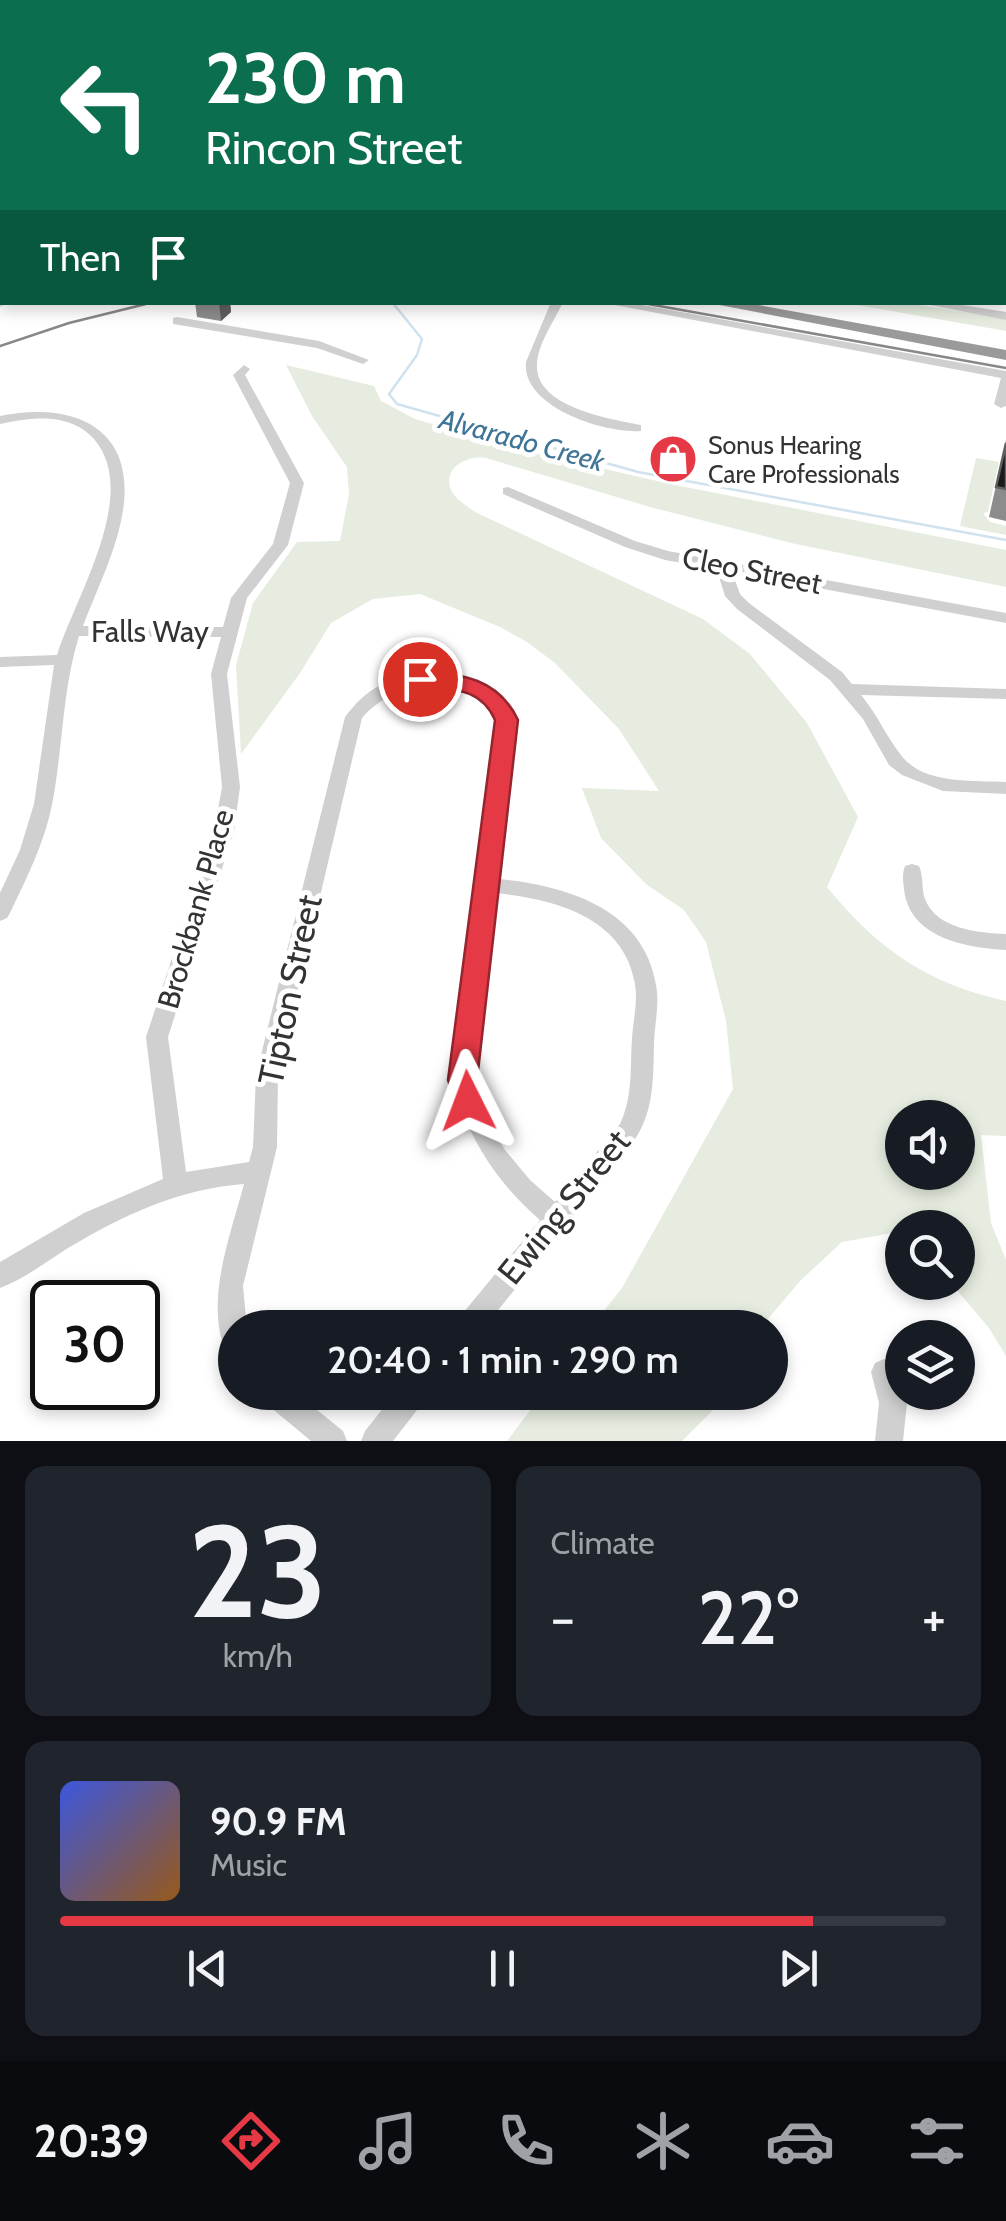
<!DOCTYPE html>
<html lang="en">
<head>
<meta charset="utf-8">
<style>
  body { margin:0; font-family:Cabin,sans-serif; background:#20242c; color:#f1f3f6; height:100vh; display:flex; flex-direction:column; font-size:38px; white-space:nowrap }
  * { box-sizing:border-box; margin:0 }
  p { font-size:32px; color:#9ea1a6 }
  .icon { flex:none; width:55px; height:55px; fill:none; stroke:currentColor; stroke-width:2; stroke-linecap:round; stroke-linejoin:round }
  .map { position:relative; height:1441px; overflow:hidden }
  .drawer { display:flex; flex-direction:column; gap:25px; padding:25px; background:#0d0f14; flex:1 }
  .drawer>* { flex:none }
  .hud { position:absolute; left:0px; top:0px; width:1008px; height:305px; box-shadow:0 5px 15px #0003; background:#0b6e4f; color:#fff; overflow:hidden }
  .tools { position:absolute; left:885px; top:1100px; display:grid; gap:20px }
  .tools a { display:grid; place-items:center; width:90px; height:90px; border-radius:50%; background:#171b24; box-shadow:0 5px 15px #0003; font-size:50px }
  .speed { position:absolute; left:30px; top:1280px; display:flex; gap:20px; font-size:50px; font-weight:700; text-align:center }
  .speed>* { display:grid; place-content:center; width:130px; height:130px; border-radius:50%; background:#171b24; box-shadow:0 5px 15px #0003; line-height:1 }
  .speed .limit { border:5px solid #111; border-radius:15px; background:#fff; color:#111 }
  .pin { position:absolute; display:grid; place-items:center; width:85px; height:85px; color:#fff; margin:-42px; border:5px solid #fff; border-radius:50%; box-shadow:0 2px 10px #0007 }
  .me { position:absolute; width:110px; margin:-55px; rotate:357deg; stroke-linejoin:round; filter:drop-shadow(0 0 8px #0008) }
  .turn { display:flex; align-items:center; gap:35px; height:210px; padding:0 40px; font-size:45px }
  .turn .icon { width:130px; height:130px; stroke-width:2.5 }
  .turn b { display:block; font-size:70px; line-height:85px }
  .then { display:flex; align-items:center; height:95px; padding:0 40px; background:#0003; gap:20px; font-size:38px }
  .big { font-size:75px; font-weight:600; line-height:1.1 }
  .drawer .widget { flex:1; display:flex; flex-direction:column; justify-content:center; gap:15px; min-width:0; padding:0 35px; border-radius:20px; background:#20242c }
  .drawer .dial { align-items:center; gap:0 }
  .dial b { font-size:130px; line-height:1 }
  .song { display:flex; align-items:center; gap:30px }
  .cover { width:120px; height:120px; border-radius:15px; background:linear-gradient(135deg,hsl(230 70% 55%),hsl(30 70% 35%)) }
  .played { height:10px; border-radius:5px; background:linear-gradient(90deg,#e63946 85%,#363941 85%) }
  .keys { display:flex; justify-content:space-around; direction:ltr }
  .heat { display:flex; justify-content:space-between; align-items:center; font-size:55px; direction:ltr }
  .drawer .tiles { flex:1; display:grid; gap:25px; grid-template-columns:1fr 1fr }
  .widget:last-child { grid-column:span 2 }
  .trip { position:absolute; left:218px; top:1310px; width:570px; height:100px; border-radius:50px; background:#171b24; box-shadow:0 5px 15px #0003; font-weight:600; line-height:100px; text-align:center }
  .dock { display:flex; height:160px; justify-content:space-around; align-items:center; background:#090b0e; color:#9ea1a6 }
  .dock .icon { width:70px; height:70px }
  .dock .selected { color:#e63946 }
  .dock b { font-size:45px; color:#f1f3f6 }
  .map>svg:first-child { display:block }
  .green { fill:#e6ecdf; fill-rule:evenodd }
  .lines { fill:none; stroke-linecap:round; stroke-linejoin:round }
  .stream { stroke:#cfe2ee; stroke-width:2.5 }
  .minor { fill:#d0d0d0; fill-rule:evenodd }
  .major { fill:#ababab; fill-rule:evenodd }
  .highway { fill:#9a9a9a; fill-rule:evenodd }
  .tram { stroke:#888; stroke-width:2.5 }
  .wall { fill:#8c8c8c }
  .shaded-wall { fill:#5f5f5f }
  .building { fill:#1a1a1a; stroke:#5f5f5f; stroke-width:2.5 }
  .route { fill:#e63946; stroke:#96252e; stroke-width:2.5 }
  .labels { text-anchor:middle; stroke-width:10; stroke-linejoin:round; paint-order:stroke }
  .far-poi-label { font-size:25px; fill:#333; stroke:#fff; text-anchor:start }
  .far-water-label { font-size:28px; font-style:italic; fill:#3f7597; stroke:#fff }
  .street-label { font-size:30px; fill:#333; stroke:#fff }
  .near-street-label { font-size:35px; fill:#333; stroke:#fff }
</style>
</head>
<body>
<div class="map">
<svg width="1006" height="1441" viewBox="0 0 1006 1441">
  <rect width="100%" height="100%" fill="#fff"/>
  <path class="green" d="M846,303H906L1006,318V331Z
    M286,365L374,386L381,401L415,419L531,452L670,484L1006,550V587L791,543L650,507L486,458C468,455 442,467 451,490C455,499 467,506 475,512L703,619L750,654L807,723L858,817L827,887C877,949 928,984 1006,1001V1136L981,1135L991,1223L1006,1260V1356L989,1328L951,1283L958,1282V1228H902V1240L892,1233L842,1242L801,1280L761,1327H591L622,1288L733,1089L726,1021L706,942L684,910L646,884L601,838L582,788L659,791L619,729L555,663L527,642L500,627L420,594L373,599L331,623L300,673L241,754L236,665L253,603L297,542L340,541L349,494L347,467L312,416ZM902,1118H958V1172H902Z
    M976,458L999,462L988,512L983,513L990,522L1006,526V535L960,526Z
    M544,1392H730V1393L682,1441H507Z"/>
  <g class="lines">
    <path class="stream" d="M392,302L422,339L417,355L389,394L397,404L638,472L1006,540
      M0,306L7,302"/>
    <path class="minor" d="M0,1H5V2L0,5Z
      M0,20H2V24H0Z
      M0,44H2V48H0Z
      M1005,50H1006V54H1005Z
      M1005,63H1006V67H1005Z
      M1005,106H1006V112H1005Z
      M0,142H2V148H0Z
      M1005,144H1006V151H1005Z
      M551,302H563C554,322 536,346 537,368C539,408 611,419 641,425V431C605,434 521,407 526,362Z
      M599,302H626L1006,371V406L1001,408L994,404L1001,378Z
      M915,302H944L1006,312V320Z
      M177,317L319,341L369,360L363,364L317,348L173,324V318Z
      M244,365L250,369L245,375L304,483L288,545L247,598L227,674L240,787L234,831L168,1037L186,1172L249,1162L253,1147L256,1075L345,717C355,704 365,693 379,686C415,667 485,664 508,705C512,711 513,720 516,727L498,879C564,885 644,908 656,985C660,1005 654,1026 654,1046C653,1078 654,1108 637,1136C625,1157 605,1176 590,1196C554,1240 519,1284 484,1328H454L458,1319L540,1220C495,1181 469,1138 451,1081L498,727C496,720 494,711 489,705C458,664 390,685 362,718L278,1075L277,1147L243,1286L247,1328H235V1356L226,1352C204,1301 231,1234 244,1184C178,1189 124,1215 68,1248C46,1262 24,1279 0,1288V1262L84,1213L163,1179L146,1037L214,831L222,787L211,674L221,637L79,636C62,691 63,748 52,805C44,844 27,877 10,913L7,918L0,921V893L20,850L34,804L54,665L0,667V657L57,655C75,597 141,494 94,439C70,412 31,417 0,424V416C71,401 136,426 123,510C117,550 97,589 83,626L223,627L231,598L273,544L290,483L233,375ZM496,893C554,899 624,917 635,984C638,1002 633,1021 632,1039C630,1068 633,1097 620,1124L555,1202L530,1180L505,1150L488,1122L473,1081Z
      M508,487L635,541L668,551L1006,613V623L732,572L740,594L749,603L842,672L852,684L1006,689V699L861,695C877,714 886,736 901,755C923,785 973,780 1006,782V794L943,791L902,775L889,765L863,719L830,680L737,609L725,596L719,577L705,567L665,560L625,547L503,494V488Z
      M912,864L919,866C924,877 921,888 925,899C936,929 979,933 1006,934V950C967,948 909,938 904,889C903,880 902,874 905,866Z
      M884,1359L893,1363L907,1403L903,1441H875L879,1403L871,1372L875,1363Z
      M260,1392H295L343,1431L347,1441H311L263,1401Z
      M396,1392H427L424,1401L393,1441H361L365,1431Z"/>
    <path class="major" d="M508,0H521L523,2H511Z"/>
    <path class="highway" d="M0,208H2V216H0Z
      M0,232L2,233V241L0,242Z
      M2,274V284L0,285V275Z
      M704,302H742L1006,350V360Z"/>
    <path class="tram" d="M637,302L1006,368
      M0,346L69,323L154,302"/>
  </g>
  <path class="wall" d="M195,302H230L231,312L221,321L197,317Z
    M1006,440V521L989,517Z"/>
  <path class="shaded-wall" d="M219,302H230L231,312L221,321Z"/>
  <path class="building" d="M1006,443V489L996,487Z"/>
  <path class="route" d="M420,672C461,673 499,679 518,720L477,1080L483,1101L479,1110L468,1114L458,1110L448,1080L495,720C479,683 444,691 412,684L409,679L412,674Z"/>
  <defs>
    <g id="shop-disc" transform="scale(2.5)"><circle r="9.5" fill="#e63946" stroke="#fff"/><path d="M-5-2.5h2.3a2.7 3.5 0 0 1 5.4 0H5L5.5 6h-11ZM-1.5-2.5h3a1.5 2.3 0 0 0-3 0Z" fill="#fff"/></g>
  </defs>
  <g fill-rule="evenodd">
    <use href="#shop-disc" x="673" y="459"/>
  </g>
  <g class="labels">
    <g class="far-poi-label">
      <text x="708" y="454">Sonus Hearing<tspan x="708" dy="29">Care Professionals</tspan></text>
    </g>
    <g class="far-water-label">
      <text transform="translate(522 440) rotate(15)" y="10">Alvarado Creek</text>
    </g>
    <g class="street-label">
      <text transform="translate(752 571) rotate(11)" y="10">Cleo Street</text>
      <text x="150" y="642">Falls Way</text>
      <text transform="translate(196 909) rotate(-74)" y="10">Brockbank Place</text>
    </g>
    <g class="near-street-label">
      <text transform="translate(290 990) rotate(-78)" y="12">Tipton Street</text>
      <text transform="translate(564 1207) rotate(-51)" y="12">Ewing Street</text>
    </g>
  </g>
</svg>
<div class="tools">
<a><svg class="icon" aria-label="sound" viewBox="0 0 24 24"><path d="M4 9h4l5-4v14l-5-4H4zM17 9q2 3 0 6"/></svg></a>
<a><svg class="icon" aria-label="search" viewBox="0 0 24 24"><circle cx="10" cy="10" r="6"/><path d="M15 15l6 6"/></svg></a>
<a><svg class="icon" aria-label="layers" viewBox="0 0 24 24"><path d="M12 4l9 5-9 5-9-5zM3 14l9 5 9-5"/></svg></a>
</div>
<div class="speed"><div class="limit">30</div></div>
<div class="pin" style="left:420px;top:679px;background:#d93025"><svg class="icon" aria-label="arrive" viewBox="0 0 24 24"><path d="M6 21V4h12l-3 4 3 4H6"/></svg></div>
<svg class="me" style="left:468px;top:1101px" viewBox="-20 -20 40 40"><path d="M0-17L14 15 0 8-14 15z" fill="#e63946" stroke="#fff" stroke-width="4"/></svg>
<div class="trip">20:40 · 1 min · 290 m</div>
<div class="hud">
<div class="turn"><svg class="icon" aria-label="left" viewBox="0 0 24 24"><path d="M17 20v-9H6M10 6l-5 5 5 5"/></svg><div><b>230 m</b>Rincon Street</div></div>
<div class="then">Then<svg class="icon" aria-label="arrive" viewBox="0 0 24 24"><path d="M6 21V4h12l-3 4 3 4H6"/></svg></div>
</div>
</div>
<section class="drawer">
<div class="tiles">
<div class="widget dial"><b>23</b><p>km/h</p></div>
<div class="widget"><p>Climate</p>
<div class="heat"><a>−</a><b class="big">22°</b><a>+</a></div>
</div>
<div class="widget">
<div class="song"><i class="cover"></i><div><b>90.9 FM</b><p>Music</p></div></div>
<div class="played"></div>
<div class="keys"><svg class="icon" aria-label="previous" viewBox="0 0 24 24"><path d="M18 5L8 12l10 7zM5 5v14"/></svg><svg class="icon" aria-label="pause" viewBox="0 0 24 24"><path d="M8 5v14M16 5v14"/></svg><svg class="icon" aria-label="next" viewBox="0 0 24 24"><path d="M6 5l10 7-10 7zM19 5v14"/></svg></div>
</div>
</div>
</section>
<nav class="dock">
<b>20:39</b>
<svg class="icon selected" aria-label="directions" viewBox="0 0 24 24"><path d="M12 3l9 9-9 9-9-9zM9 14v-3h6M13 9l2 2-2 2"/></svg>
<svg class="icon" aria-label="music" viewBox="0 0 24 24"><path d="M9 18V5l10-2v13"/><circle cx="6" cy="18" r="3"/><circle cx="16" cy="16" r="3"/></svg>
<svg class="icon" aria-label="phone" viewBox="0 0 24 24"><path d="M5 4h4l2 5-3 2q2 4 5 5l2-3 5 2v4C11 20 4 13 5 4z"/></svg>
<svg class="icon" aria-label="climate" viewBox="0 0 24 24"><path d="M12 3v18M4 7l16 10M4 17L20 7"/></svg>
<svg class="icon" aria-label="car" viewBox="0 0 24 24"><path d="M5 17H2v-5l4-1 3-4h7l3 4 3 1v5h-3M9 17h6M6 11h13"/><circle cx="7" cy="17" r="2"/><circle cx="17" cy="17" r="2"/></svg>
<svg class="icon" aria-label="filters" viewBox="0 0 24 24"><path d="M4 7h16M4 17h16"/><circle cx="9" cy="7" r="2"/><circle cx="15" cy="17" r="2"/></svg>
</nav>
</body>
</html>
